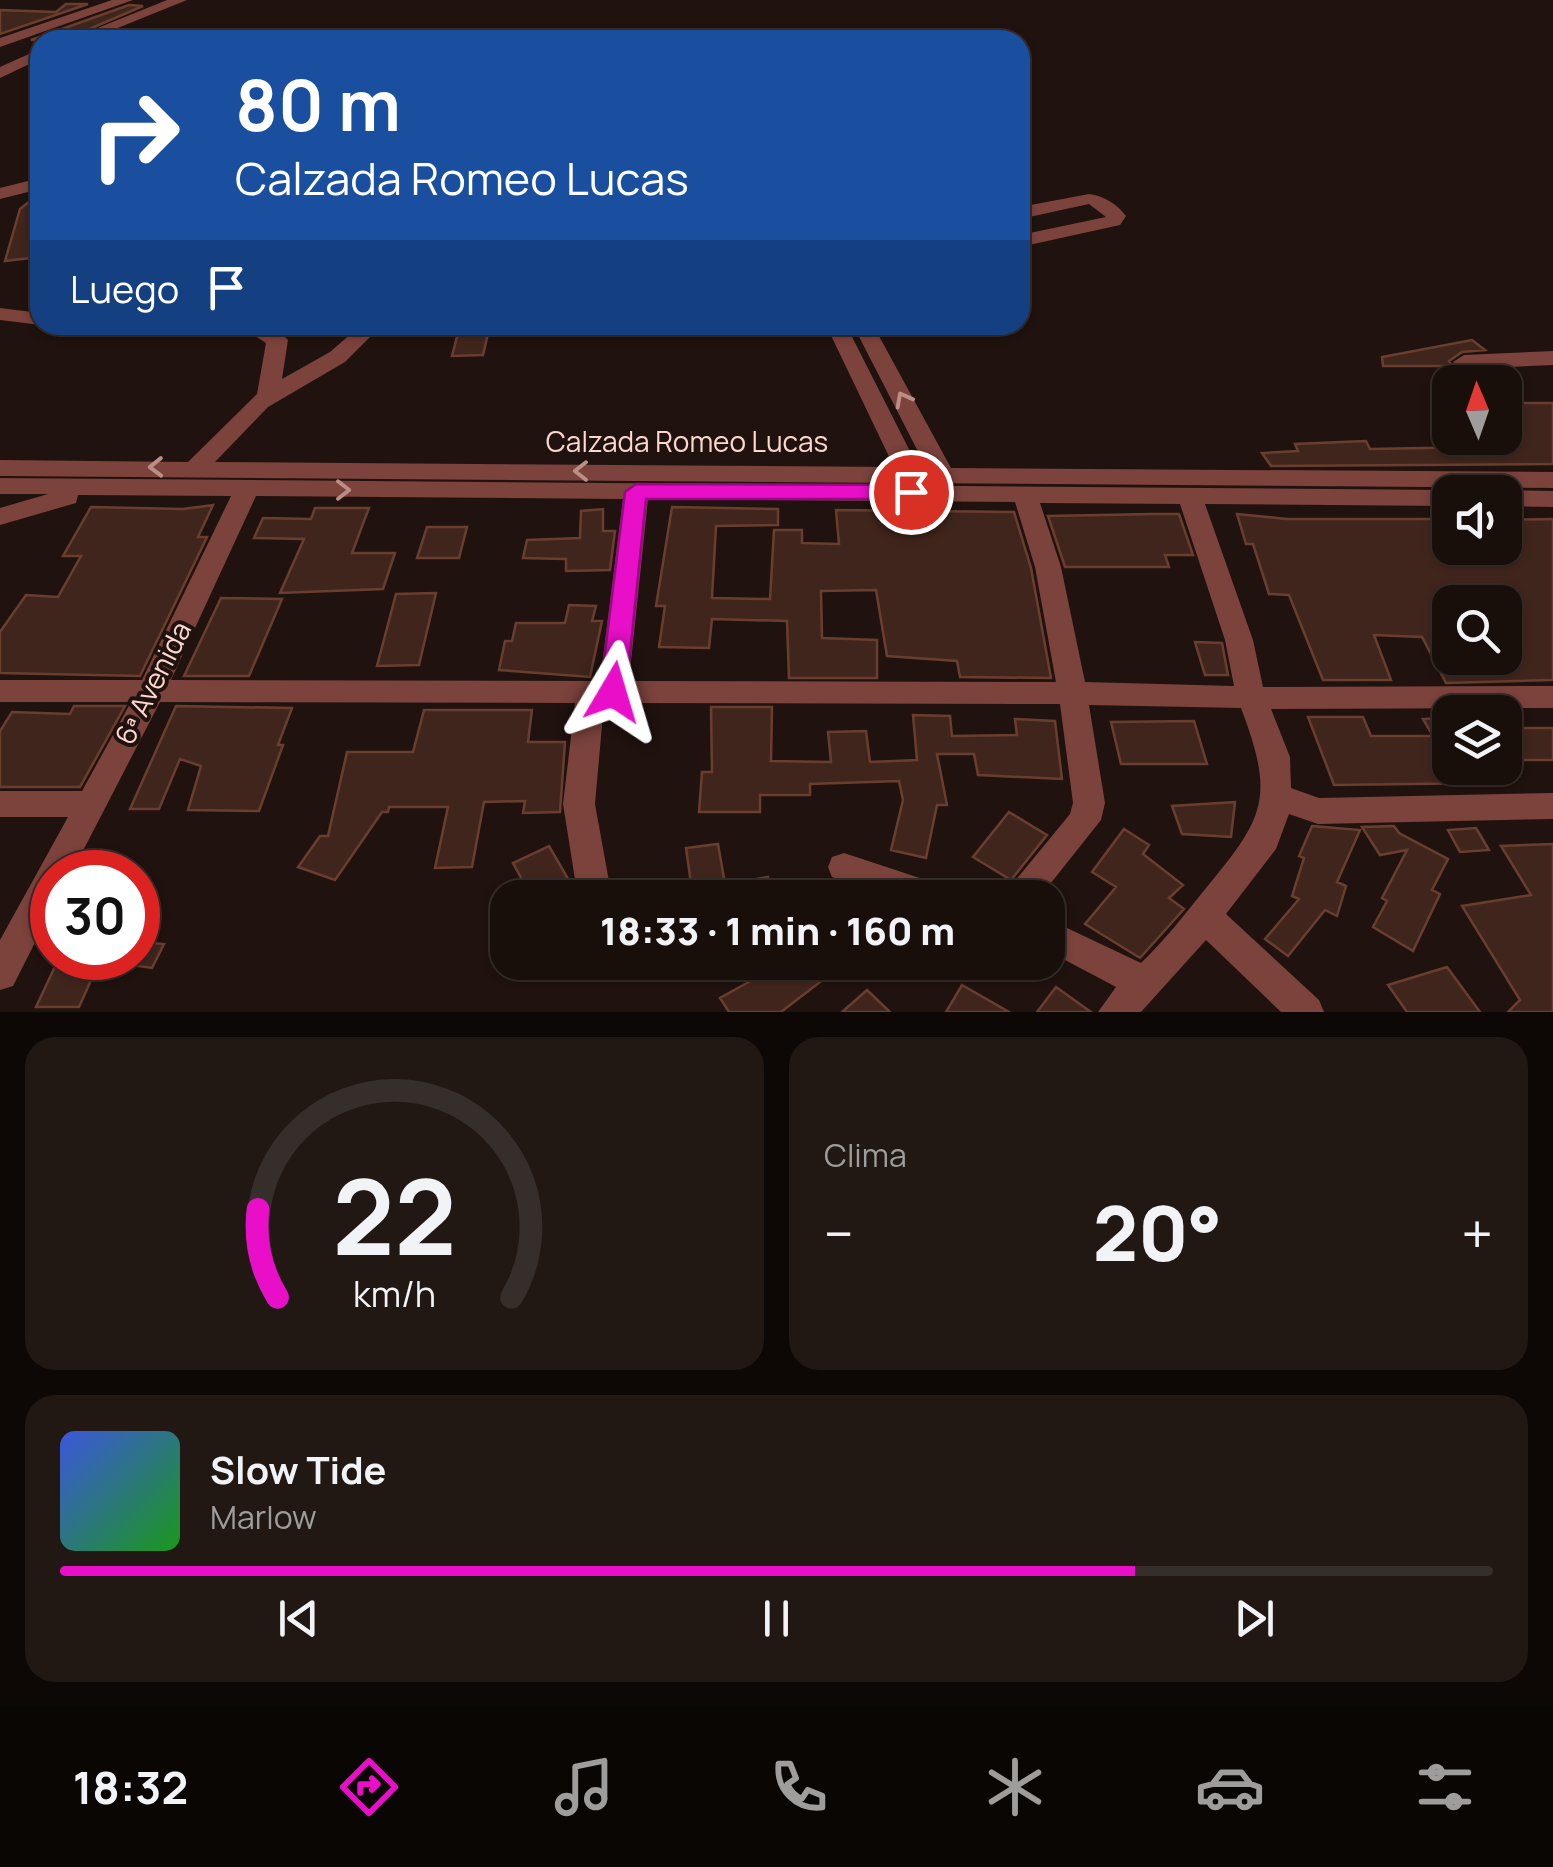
<!DOCTYPE html>
<html lang="es">
<head>
<meta charset="utf-8">
<style>
  body { margin:0; font-family:Manrope,sans-serif; background:#211713; color:#f1f3f6; height:100vh; display:flex; flex-direction:column; font-size:38px; white-space:nowrap }
  * { box-sizing:border-box; margin:0 }
  p { font-size:32px; color:#9f9c9c }
  .icon { flex:none; width:55px; height:55px; fill:none; stroke:currentColor; stroke-width:2; stroke-linecap:round; stroke-linejoin:round }
  .map { position:relative; height:1012px; overflow:hidden }
  .drawer { display:flex; flex-direction:column; gap:25px; padding:25px; background:#0d0806; flex:1 }
  .drawer>* { flex:none }
  .guide { position:absolute; left:30px; top:30px; width:1000px; height:305px; border-radius:30px; box-shadow:0 2px 8px #0004,0 0 0 2px #362e2b; background:#1a4fa0; color:#fff; overflow:hidden }
  .needle { width:65px; rotate:358deg }
  .fabs { position:absolute; left:1432px; top:365px; display:grid; gap:20px }
  .fabs a { display:grid; place-items:center; width:90px; height:90px; border-radius:20px; background:#180e0a; box-shadow:0 2px 8px #0004,0 0 0 2px #362e2b; font-size:50px }
  .speed { position:absolute; left:30px; top:850px; display:flex; gap:20px; font-size:50px; font-weight:700; text-align:center }
  .speed>* { display:grid; place-content:center; width:130px; height:130px; border-radius:50%; background:#180e0a; box-shadow:0 2px 8px #0004,0 0 0 2px #362e2b; line-height:1 }
  .speed .limit { border:15px solid #d22; background:#fff; color:#111 }
  .pin { position:absolute; display:grid; place-items:center; width:85px; height:85px; color:#fff; margin:-42px; border:5px solid #fff; border-radius:50%; box-shadow:0 2px 10px #0007 }
  .me { position:absolute; width:110px; margin:-55px; rotate:7deg; stroke-linejoin:round; filter:drop-shadow(0 0 8px #0008) }
  .turn { display:flex; align-items:center; gap:35px; height:210px; padding:0 40px; font-size:45px }
  .turn .icon { width:130px; height:130px; stroke-width:2.5 }
  .turn b { display:block; font-size:70px; line-height:85px }
  .then { display:flex; align-items:center; height:95px; padding:0 40px; background:#0003; gap:20px; font-size:38px }
  .big { font-size:75px; font-weight:800; line-height:1.1 }
  .drawer .widget { flex:1; display:flex; flex-direction:column; justify-content:center; gap:15px; min-width:0; padding:0 35px; border-radius:30px; background:#211713 }
  .drawer .dial { align-items:center; gap:0 }
  .dial svg { height:260px; overflow:visible; fill:none; stroke:#362e2b; stroke-width:7; stroke-linecap:round; text-anchor:middle }
  .dial text { fill:#f1f3f6; stroke:none }
  .song { display:flex; align-items:center; gap:30px }
  .cover { width:120px; height:120px; border-radius:15px; background:linear-gradient(135deg,hsl(230 70% 55%),hsl(120 70% 35%)) }
  .played { height:10px; border-radius:5px; background:linear-gradient(90deg,#e90fc9 75%,#362e2b 75%) }
  .keys { display:flex; justify-content:space-around; direction:ltr }
  .heat { display:flex; justify-content:space-between; align-items:center; font-size:55px; direction:ltr }
  .drawer .tiles { flex:1; display:grid; gap:25px; grid-template-columns:1fr 1fr }
  .widget:last-child { grid-column:span 2 }
  .trip { position:absolute; left:490px; top:880px; width:575px; height:100px; border-radius:30px; background:#180e0a; box-shadow:0 2px 8px #0004,0 0 0 2px #362e2b; font-weight:800; line-height:100px; text-align:center }
  .menu { display:flex; height:160px; justify-content:space-around; align-items:center; background:#0a0604; color:#9f9c9c }
  .menu .icon { width:70px; height:70px }
  .menu .active { color:#e90fc9 }
  .menu b { font-size:45px; color:#f1f3f6 }
  .map>svg:first-child { display:block }
  .building { fill:#40251c; stroke:#6a3e2f; stroke-width:2.5; fill-rule:evenodd }
  .lines { fill:none; stroke-linecap:round; stroke-linejoin:round }
  .minor { fill:#7c423c; fill-rule:evenodd }
  .oneway { stroke:#bc8d86 }
  .route { fill:#e90fc9; stroke:#970a83; stroke-width:2.5 }
  .labels { text-anchor:middle; stroke-width:8; stroke-linejoin:round; paint-order:stroke }
  .street-label { font-size:28px; fill:#fcd8d1; stroke:#20120e }
</style>
</head>
<body>
<div class="map">
<svg width="1553" height="1012" viewBox="0 0 1553 1012">
  <rect width="100%" height="100%" fill="#20120e"/>
  <path class="building" d="M66,4H88L0,34V10L56,12Z
    M129,5L143,6L64,40H31Z
    M40,193V257L5,261L20,209Z
    M460,325H490L483,355L452,356Z
    M1472,340L1485,350L1462,352L1449,361L1452,366H1383L1382,357Z
    M1505,377L1524,403H1553V464L1271,466L1262,453L1298,451L1295,444L1366,441L1370,449L1476,447L1471,439H1505Z
    M213,505L198,537H207L140,676L0,673V632L26,595L58,597L81,556H63L91,507L183,509Z
    M672,507L778,509V525L716,526L712,598L770,599L774,530H802V543L839,544L836,510L1014,512L1031,568L1051,678L960,677L957,661L887,656L876,590L821,591L822,638L877,640V678H789L787,621L712,619L709,648L659,647L665,606H656Z
    M315,508H369L352,553H395L383,589L280,593L304,539L254,538L263,518L311,519Z
    M603,509V531H615L610,570L566,571V559L523,558L527,540L580,538L581,511Z
    M1153,514H1179L1193,555H1165L1169,567H1065L1048,516Z
    M1237,514L1287,519H1450V548H1505V520L1553,519V680L1446,683L1422,637L1374,635L1391,680H1323L1289,595L1269,594L1253,544H1246ZM1450,602H1505V658H1450Z
    M427,527H467L459,558H417Z
    M436,593L419,665L377,666L396,594Z
    M221,598L282,599L249,676H184Z
    M569,605L596,606L592,621H602L590,677L499,670L505,641H512L516,623H565Z
    M1195,642L1222,643L1228,675H1205Z
    M74,706H125L80,787H0V731L12,712L70,714Z
    M176,706L292,708L278,745H283L259,811L188,810L201,766L180,759L159,809H130Z
    M711,707H772L771,761L831,762L828,732L866,731L870,762L917,760L913,715L950,716L952,736L1017,735L1015,719L1055,721L1062,779L978,775L974,754H937L947,805H937L926,858L891,850L903,800L899,781L810,784V795H760V812H699L702,772H712Z
    M424,710H532L528,742H565L560,812L523,813L525,801L484,802L472,867L435,868L448,807H389L388,812H382L335,880L298,867L320,836H328L347,752H413Z
    M1308,717H1363L1371,736H1433L1423,719L1450,717V768H1489V783L1334,785Z
    M1194,721L1207,764H1121L1111,722Z
    M1505,728H1553V760H1505Z
    M1235,802L1231,837L1182,834L1172,806Z
    M1009,812L1047,835L1011,880L973,857Z
    M1312,826L1360,830L1337,882L1346,886L1337,916L1325,910L1288,956L1265,939L1299,899L1292,896L1304,858L1299,856Z
    M1394,826L1399,833L1448,859L1432,890L1440,894L1413,951L1373,927L1387,901L1382,898L1407,850L1380,855L1362,827Z
    M1476,828L1489,850L1460,852L1448,830Z
    M1124,829L1149,845L1143,854L1183,885L1169,898L1184,909L1140,958L1085,924L1116,887L1092,872Z
    M718,844L725,884L768,877L772,898H693L686,848Z
    M1553,844V1012H1508L1520,1000L1462,906L1531,895L1501,846Z
    M549,846L571,884L544,898H532L513,863Z
    M138,942L164,944L152,968L138,966Z
    M59,958H101L79,1007H36Z
    M785,962H846L781,1012H729L720,998Z
    M1447,967L1480,1012H1407L1388,985Z
    M962,985L1009,1012H946Z
    M1056,987L1091,1012H1037Z
    M867,990L890,1012H842Z"/>
  <g class="lines">
    <path class="minor" d="M112,0H133L0,47V38Z
      M167,0H187L88,40H68Z
      M40,49V59L0,78V67Z
      M40,178V189L0,199V188Z
      M1089,194C1104,196 1117,204 1126,216L1120,225L1020,247V235L1106,217L1089,204L1020,219V207Z
      M0,308L40,313L41,325L0,320Z
      M238,325C257,325 274,325 288,340L282,379L330,352L361,325H382L345,362L268,407L215,462L894,467L826,325H846L918,467H926L853,325H873L951,468L1553,472V488L0,476V460L188,462L257,394L266,343Z
      M1553,351V365L1464,369L1453,362L1464,355Z
      M0,478L1450,490L1459,492H1450V506L1205,504L1253,640L1263,687L1553,686V708L1271,709L1290,757L1291,788L1319,798L1553,793V819L1318,824L1289,814L1276,849L1226,914L1319,1000L1324,1012H1281L1206,940L1141,1012H1098L1116,987L1048,951V919L1141,963C1165,940 1185,914 1206,888C1265,817 1275,798 1241,708L1089,705L1105,803L1101,820L1039,898H1001L1070,814L1073,803L1060,704L604,703L595,804L612,898H578L563,804L575,703L160,702L72,872H52V909L13,986L0,990V940L68,817H0V791H82L131,702H0V680H142L231,496L78,495L76,503L0,525V508L48,494H0ZM256,496L623,499L600,681L171,680ZM648,499L1015,502L1035,567L1056,682L629,681ZM1040,503L1180,504L1225,640L1234,686L1085,682L1061,567Z
      M1505,490L1553,491V507L1505,506V492H1496Z
      M844,853L947,887L952,898H891L832,877L828,867L832,857Z"/>
  </g>
  <defs><path id="oneway-chevron" d="M-2-3.5L2.5 0L-2 3.5" fill="none" stroke-width="1.6" stroke-linecap="round" stroke-linejoin="round" transform="scale(2.5)"/></defs>
  <g class="oneway">
    <use href="#oneway-chevron" transform="translate(903 399) rotate(-118)"/>
    <use href="#oneway-chevron" transform="translate(156 467) rotate(179)"/>
    <use href="#oneway-chevron" transform="translate(581 471) rotate(-180)"/>
    <use href="#oneway-chevron" transform="translate(343 490)"/>
  </g>
  <path class="route" d="M636,484L911,485L922,492L911,499H646L626,692L622,699H603L600,692L625,492Z"/>
  <g class="labels">
    <g class="street-label">
      <text x="687" y="452">Calzada Romeo Lucas</text>
      <text transform="translate(153 683) rotate(-63)" y="10">6ª Avenida</text>
    </g>
  </g>
</svg>
<div class="fabs">
<a><svg class="needle" viewBox="-14 -14 28 28"><path d="M0-13l5 13h-10z" fill="#e53935"/><path d="M0 13l5-13h-10z" fill="#9f9c9c"/></svg></a>
<a><svg class="icon" aria-label="sound" viewBox="0 0 24 24"><path d="M4 9h4l5-4v14l-5-4H4zM17 9q2 3 0 6"/></svg></a>
<a><svg class="icon" aria-label="search" viewBox="0 0 24 24"><circle cx="10" cy="10" r="6"/><path d="M15 15l6 6"/></svg></a>
<a><svg class="icon" aria-label="layers" viewBox="0 0 24 24"><path d="M12 4l9 5-9 5-9-5zM3 14l9 5 9-5"/></svg></a>
</div>
<div class="speed"><div class="limit">30</div></div>
<div class="pin" style="left:911px;top:492px;background:#d93025"><svg class="icon" aria-label="arrive" viewBox="0 0 24 24"><path d="M6 21V4h12l-3 4 3 4H6"/></svg></div>
<svg class="me" style="left:613px;top:692px" viewBox="-20 -20 40 40"><path d="M0-17L14 15 0 8-14 15z" fill="#e90fc9" stroke="#fff" stroke-width="4"/></svg>
<div class="trip">18:33 · 1 min · 160 m</div>
<div class="guide">
<div class="turn"><svg class="icon" aria-label="right" viewBox="0 0 24 24"><path d="M7 20v-9h11M14 6l5 5-5 5"/></svg><div><b>80 m</b>Calzada Romeo Lucas</div></div>
<div class="then">Luego<svg class="icon" aria-label="arrive" viewBox="0 0 24 24"><path d="M6 21V4h12l-3 4 3 4H6"/></svg></div>
</div>
</div>
<section class="drawer">
<div class="tiles">
<div class="widget dial"><svg viewBox="0 0 100 80">
<path d="M14 69A42 42 0 1 1 86 69"/>
<path d="M14 69A42 42 0 0 1 8 42" stroke="#e90fc9"/>
<text x="50" y="56" font-size="32" font-weight="700">22</text>
<text x="50" y="72" font-size="11">km/h</text>
</svg></div>
<div class="widget"><p>Clima</p>
<div class="heat"><a>−</a><b class="big">20°</b><a>+</a></div>
</div>
<div class="widget">
<div class="song"><i class="cover"></i><div><b>Slow Tide</b><p>Marlow</p></div></div>
<div class="played"></div>
<div class="keys"><svg class="icon" aria-label="previous" viewBox="0 0 24 24"><path d="M18 5L8 12l10 7zM5 5v14"/></svg><svg class="icon" aria-label="pause" viewBox="0 0 24 24"><path d="M8 5v14M16 5v14"/></svg><svg class="icon" aria-label="next" viewBox="0 0 24 24"><path d="M6 5l10 7-10 7zM19 5v14"/></svg></div>
</div>
</div>
</section>
<nav class="menu">
<b>18:32</b>
<svg class="icon active" aria-label="directions" viewBox="0 0 24 24"><path d="M12 3l9 9-9 9-9-9zM9 14v-3h6M13 9l2 2-2 2"/></svg>
<svg class="icon" aria-label="music" viewBox="0 0 24 24"><path d="M9 18V5l10-2v13"/><circle cx="6" cy="18" r="3"/><circle cx="16" cy="16" r="3"/></svg>
<svg class="icon" aria-label="phone" viewBox="0 0 24 24"><path d="M5 4h4l2 5-3 2q2 4 5 5l2-3 5 2v4C11 20 4 13 5 4z"/></svg>
<svg class="icon" aria-label="climate" viewBox="0 0 24 24"><path d="M12 3v18M4 7l16 10M4 17L20 7"/></svg>
<svg class="icon" aria-label="car" viewBox="0 0 24 24"><path d="M5 17H2v-5l4-1 3-4h7l3 4 3 1v5h-3M9 17h6M6 11h13"/><circle cx="7" cy="17" r="2"/><circle cx="17" cy="17" r="2"/></svg>
<svg class="icon" aria-label="filters" viewBox="0 0 24 24"><path d="M4 7h16M4 17h16"/><circle cx="9" cy="7" r="2"/><circle cx="15" cy="17" r="2"/></svg>
</nav>
</body>
</html>
